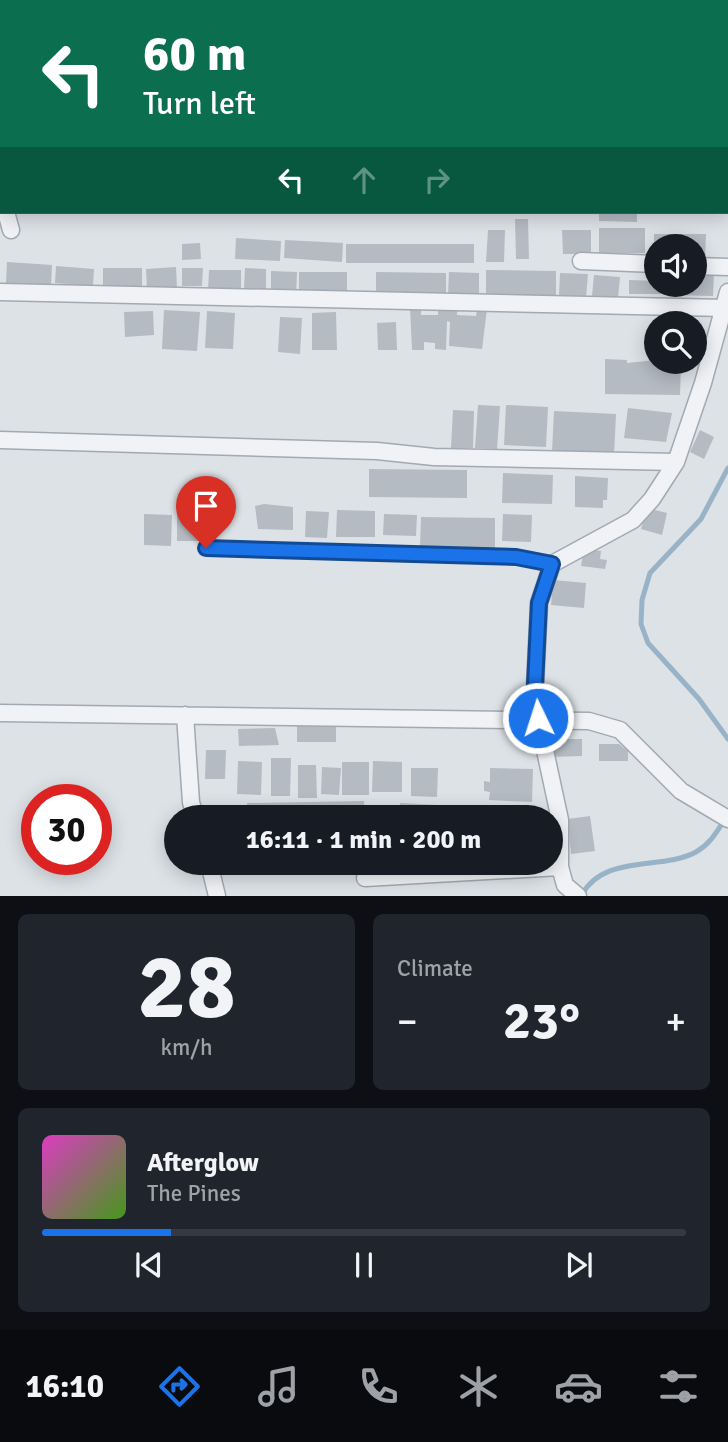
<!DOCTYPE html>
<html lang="en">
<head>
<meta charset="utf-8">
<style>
  body { margin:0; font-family:Signika,sans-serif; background:#20242c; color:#f1f3f6; height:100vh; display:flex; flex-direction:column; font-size:26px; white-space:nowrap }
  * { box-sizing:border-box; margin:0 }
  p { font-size:23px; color:#9ea1a6 }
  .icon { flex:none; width:38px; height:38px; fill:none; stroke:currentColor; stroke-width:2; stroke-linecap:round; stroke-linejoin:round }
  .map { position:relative; height:896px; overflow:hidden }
  .drawer { display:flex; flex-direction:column; gap:18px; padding:18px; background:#0d0f14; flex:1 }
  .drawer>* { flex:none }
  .hud { position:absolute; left:0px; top:0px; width:728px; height:214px; box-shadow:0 4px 18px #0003; background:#0b6e4f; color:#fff; overflow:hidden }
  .controls { position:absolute; left:644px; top:234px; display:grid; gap:14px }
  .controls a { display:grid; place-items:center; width:63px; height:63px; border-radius:50%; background:#171b24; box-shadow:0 4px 18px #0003; font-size:35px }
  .speed { position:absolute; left:21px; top:784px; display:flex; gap:14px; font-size:35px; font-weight:700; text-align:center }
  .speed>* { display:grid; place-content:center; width:91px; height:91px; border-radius:50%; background:#171b24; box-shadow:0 4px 18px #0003; line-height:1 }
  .speed .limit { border:10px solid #d22; background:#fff; color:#111 }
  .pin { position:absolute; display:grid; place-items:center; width:60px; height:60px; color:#fff; margin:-72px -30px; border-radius:50% 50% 50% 0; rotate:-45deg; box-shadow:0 0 7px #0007 }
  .pin .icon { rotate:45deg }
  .me { position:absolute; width:77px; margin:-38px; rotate:356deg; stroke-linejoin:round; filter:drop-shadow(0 0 5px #0008) }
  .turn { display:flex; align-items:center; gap:24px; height:147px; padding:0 28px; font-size:32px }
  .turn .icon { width:91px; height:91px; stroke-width:2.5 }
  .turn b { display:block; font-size:49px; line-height:60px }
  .lanes { display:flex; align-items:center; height:66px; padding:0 28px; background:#0003; justify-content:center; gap:35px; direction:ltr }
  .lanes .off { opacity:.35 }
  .big { font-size:52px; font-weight:800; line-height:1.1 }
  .drawer .tile { flex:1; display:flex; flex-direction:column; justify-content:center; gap:10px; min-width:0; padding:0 24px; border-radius:10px; background:#20242c }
  .drawer .dial { align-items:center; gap:0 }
  .dial b { font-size:91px; line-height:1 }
  .song { display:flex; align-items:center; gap:21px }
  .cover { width:84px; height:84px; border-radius:10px; background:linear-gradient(135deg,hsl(310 70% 55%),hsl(100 70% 35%)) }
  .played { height:7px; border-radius:4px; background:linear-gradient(90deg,#1a73e8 20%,#363941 20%) }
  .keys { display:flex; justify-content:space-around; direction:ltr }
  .heat { display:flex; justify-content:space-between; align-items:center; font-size:38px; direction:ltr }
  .drawer .tiles { flex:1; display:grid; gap:18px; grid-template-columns:1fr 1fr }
  .tile:last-child { grid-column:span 2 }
  .trip { position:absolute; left:164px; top:805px; width:399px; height:70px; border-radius:35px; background:#171b24; box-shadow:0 4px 18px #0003; font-weight:800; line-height:70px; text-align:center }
  .tab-bar { display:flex; height:112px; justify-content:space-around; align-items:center; background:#090b0e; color:#9ea1a6 }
  .tab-bar .icon { width:49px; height:49px }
  .tab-bar .current { color:#1a73e8 }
  .tab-bar b { font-size:32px; color:#f1f3f6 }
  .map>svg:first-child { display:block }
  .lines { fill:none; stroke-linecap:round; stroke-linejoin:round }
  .stream { stroke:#98b3c7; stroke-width:5 }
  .building { fill:#b4bbc3 }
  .lane-casing { stroke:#a3a9b1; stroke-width:11 }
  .street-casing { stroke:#a3a9b1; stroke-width:19 }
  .lane { stroke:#f0f2f5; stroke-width:8 }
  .street { stroke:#f0f2f5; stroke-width:16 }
  .route-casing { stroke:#114b97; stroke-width:18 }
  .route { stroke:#1a73e8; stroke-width:12 }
</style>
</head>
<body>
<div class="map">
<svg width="728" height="896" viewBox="0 0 728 896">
  <rect width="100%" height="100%" fill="#dde2e7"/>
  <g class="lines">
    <path class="stream" d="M728,468L701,519L650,573L642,600L641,624L648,643L699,699L728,739
      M581,896C604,853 661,871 696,852C710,844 716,833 725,819"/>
  </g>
  <path class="building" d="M599,212H637V222L599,221Z
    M515,219H528L529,259H516Z
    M599,228H645V253L599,254Z
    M488,230H505L504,262H486Z
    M562,230H591V254H563Z
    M654,234H706L705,258H695V247H654Z
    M236,238L281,241L280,261L235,259Z
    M285,240L343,243L342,262L284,258Z
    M200,243L201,259L182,260V244Z
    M346,244H474V263H346Z
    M7,262L52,265L51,286L6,283Z
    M56,266L94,269L93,286L55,283Z
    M176,267L177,288L147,290L146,269Z
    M103,268H142V289L103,290Z
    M182,268H203L202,286H182Z
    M245,268L266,269V289H244Z
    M209,270H241V291H208Z
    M486,270L556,271V296L486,295Z
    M271,271L297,272L296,297L271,296Z
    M299,272H347V294L299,293Z
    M376,272L446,273V296L376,295Z
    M449,272L479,273V296H448Z
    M695,272L714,273L713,296L668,295V285H695Z
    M560,273L588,274L586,298L559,296Z
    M594,275L620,277L618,298L592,296Z
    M629,280L656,281V285H665V294H629Z
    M410,307H421V315H438V307L457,310V315L476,316L477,309H487L482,349L449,346L450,322L447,321L446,350L435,349V343L424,342V350H412Z
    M164,310L200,312L197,351L162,349Z
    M153,311L154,335L125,337L124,312Z
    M207,311L235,313L233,349L205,348Z
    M336,312L337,350H312V313Z
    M280,317L302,318L300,354L278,352Z
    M396,322L397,350H378L377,323Z
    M605,359L627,360V363L656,360V362H666V365H681L680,395L605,394Z
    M478,405L500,406L497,449L475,448Z
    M506,405L548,407L546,447L504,445Z
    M628,408L672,413L666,442L624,438Z
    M453,410L474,411L473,448H451Z
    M554,411L616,414L614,455L552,452Z
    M700,430L714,437L704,459L690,452Z
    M369,469L467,470V498L369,497Z
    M503,473L553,475L552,504L502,503Z
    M575,476L608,478L607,500H603V508L575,507Z
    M264,504L293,507V530L258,529L255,506Z
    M647,508L667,513L662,535L641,529Z
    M337,510L375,511V537H336Z
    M306,511L329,512L327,538L305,537Z
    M144,514L172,515L171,546L144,545Z
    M177,514L201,515V541H177Z
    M384,514L417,515L416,536L383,535Z
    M503,514L532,515L531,542L502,541Z
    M421,517L495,518V551L420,548Z
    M584,549L601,551L600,559L607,560L605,569L581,566Z
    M553,580L586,583L584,608L551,605Z
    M297,725H336V742H297Z
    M275,728L279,745L239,746L238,729Z
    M551,739H582V756L551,757Z
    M599,744H619L628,751V761H599Z
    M206,750H226L225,779H205Z
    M271,758H291L290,796H271Z
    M238,761L262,762L261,795L237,794Z
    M373,761L402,762V792H372Z
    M342,762H369V795H342Z
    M298,765H316L317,798H298Z
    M322,767L341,768L339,795L321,794Z
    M411,768H438L437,797L411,796Z
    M490,768L533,769L532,802L489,800L490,792L484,791V781L490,782Z
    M364,801L365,817H248L247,803Z
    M400,803L437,805L436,817H399Z
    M590,816L595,851L571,854L568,819Z"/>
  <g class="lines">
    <g class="lane-casing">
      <path id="lane" d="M206,548L516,557L552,564"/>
    </g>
    <g class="street-casing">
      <path id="street" d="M183,0V2
        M293,0V2
        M377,0L378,2
        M426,0V2
        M491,0V2
        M694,0L695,2
        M0,144H2
        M726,151L728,161
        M0,186L2,193
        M6,212L11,230
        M581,261L656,264
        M695,266L728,267
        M0,292L725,308
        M0,440L377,451L434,457L676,462
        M0,713L589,721L620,730L681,791L728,819
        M185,715L191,802L195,817
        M209,863L217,896
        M365,878L560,867
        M578,896L565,885L560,867V820L538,718L535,686L539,603L552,564L633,520L652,499L676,462L703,383L728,292"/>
    </g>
    <use href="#lane" class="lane"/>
    <use href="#street" class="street"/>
  </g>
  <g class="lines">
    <g class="route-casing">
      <path id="route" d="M206,548L516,557L552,564L539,603L535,685L538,718"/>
    </g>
    <use href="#route" class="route"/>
  </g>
</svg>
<div class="controls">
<a><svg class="icon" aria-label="sound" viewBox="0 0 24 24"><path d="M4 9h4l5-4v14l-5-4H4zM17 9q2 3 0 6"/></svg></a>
<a><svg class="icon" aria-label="search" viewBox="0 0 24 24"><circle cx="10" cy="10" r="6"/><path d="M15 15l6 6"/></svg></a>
</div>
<div class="speed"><div class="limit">30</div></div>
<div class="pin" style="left:206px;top:548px;background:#d93025"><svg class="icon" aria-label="arrive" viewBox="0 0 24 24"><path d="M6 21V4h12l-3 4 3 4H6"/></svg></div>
<svg class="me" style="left:538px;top:718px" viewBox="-20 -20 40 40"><circle r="17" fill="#1a73e8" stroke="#fff" stroke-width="3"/><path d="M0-11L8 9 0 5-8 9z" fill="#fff"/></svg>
<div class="trip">16:11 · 1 min · 200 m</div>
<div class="hud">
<div class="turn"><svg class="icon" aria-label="left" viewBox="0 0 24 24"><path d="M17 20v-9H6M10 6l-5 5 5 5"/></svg><div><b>60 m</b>Turn left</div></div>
<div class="lanes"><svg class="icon" aria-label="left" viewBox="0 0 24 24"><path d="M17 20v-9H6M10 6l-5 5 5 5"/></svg><svg class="icon off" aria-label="ahead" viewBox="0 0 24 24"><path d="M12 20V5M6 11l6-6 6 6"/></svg><svg class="icon off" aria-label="right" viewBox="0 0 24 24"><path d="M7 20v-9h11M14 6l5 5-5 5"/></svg></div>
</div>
</div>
<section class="drawer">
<div class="tiles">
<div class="tile dial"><b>28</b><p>km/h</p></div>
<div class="tile"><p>Climate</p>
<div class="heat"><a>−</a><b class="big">23°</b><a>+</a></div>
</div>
<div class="tile">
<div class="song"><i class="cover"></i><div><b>Afterglow</b><p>The Pines</p></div></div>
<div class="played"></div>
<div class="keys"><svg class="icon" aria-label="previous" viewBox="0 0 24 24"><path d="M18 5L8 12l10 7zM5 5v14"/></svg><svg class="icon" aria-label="pause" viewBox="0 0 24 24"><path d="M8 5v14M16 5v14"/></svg><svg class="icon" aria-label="next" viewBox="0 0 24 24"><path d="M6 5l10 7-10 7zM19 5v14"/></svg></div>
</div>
</div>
</section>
<nav class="tab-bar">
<b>16:10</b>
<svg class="icon current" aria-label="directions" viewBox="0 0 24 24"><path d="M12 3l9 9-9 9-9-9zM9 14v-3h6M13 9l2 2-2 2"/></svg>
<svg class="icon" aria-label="music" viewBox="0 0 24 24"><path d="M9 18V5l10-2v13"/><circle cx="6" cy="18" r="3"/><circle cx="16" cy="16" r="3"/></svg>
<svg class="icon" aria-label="phone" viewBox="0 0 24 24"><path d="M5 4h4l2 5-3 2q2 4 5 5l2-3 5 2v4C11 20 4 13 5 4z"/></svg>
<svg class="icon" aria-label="climate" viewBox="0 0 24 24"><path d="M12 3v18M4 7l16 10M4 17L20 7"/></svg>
<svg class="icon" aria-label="car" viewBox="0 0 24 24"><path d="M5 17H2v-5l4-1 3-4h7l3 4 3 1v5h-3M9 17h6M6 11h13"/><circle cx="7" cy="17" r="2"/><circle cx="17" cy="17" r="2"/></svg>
<svg class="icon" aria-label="filters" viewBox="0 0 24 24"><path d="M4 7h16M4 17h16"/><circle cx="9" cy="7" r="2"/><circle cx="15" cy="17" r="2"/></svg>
</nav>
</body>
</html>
